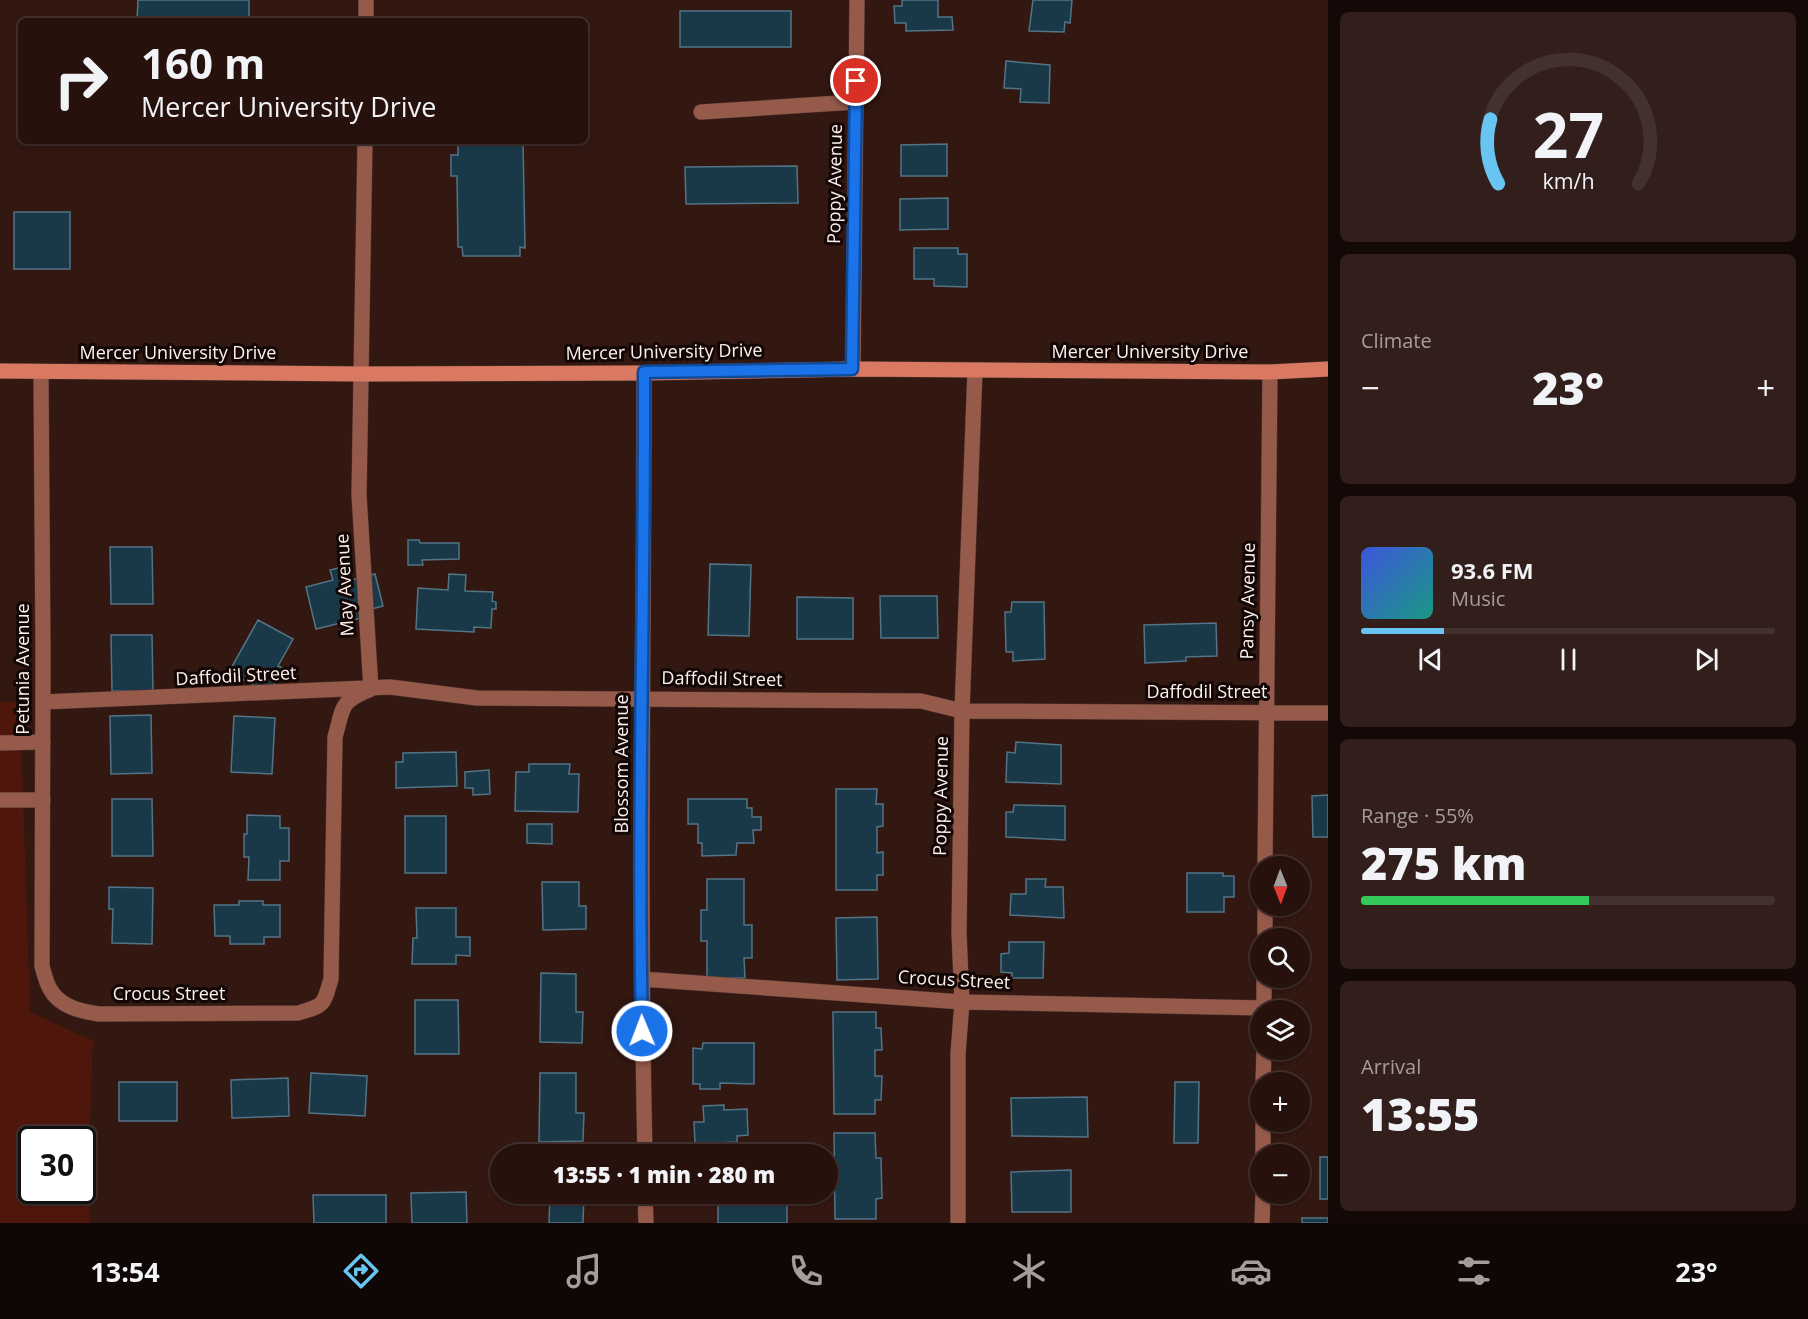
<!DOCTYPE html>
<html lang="en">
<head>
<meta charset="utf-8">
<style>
  body { margin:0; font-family:"Open Sans",sans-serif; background:#321f1b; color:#f1f3f6; height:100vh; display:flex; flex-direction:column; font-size:22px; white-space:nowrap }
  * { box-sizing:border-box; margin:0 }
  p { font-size:20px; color:#a49d9d }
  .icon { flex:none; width:33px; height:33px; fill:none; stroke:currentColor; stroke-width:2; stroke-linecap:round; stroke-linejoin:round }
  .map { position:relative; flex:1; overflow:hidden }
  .details { display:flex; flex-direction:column; gap:12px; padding:12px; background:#150907; width:480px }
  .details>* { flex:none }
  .banner { position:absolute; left:18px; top:18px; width:570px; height:126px; border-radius:9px; box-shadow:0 2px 4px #0004,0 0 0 2px #42312e; background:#26110d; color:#f1f3f6; overflow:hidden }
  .needle { width:39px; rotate:179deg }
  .tools { position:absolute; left:1250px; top:856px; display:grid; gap:12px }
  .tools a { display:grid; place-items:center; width:60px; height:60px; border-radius:50%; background:#26110d; box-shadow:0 2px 4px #0004,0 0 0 2px #42312e; font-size:30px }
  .speed { position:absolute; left:18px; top:1126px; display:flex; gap:12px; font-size:30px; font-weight:700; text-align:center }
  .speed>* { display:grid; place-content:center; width:78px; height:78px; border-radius:50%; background:#26110d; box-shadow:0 2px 4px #0004,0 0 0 2px #42312e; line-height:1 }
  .speed .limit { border:3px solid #111; border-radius:9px; background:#fff; color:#111 }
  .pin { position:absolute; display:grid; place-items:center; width:51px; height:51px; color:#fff; margin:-26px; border:3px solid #fff; border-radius:50%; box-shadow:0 2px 6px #0007 }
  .me { position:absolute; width:66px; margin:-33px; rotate:359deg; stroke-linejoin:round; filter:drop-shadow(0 0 4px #0008) }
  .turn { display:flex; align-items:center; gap:21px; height:126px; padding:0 24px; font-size:27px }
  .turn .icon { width:78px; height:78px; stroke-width:2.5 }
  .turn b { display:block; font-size:42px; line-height:51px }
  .big { font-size:45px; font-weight:800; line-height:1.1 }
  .details .tile { flex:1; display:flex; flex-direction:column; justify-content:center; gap:9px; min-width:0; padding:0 21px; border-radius:9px; background:#321f1b }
  .details .dial { align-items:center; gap:0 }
  .dial svg { height:156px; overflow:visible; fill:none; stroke:#42312e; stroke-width:7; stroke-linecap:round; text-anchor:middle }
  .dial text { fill:#f1f3f6; stroke:none }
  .song { display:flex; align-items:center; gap:18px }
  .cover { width:72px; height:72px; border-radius:9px; background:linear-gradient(135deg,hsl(230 70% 55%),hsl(170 70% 35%)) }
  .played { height:6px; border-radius:3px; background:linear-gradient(90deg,#68c4f0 20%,#42312e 20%) }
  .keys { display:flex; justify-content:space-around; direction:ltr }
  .heat { display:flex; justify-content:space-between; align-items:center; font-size:33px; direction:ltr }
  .charge { height:9px; border-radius:4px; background:linear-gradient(90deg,#34c759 55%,#42312e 0) }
  .trip { position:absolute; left:490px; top:1144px; width:348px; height:60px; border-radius:30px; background:#26110d; box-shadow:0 2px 4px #0004,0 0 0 2px #42312e; font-weight:800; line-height:60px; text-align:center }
  .tab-bar { display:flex; height:96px; justify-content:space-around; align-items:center; background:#0f0705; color:#a49d9d }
  .tab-bar .icon { width:42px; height:42px }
  .tab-bar .current { color:#68c4f0 }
  .tab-bar b { font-size:27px; color:#f1f3f6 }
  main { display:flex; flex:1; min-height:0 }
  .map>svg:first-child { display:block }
  .green { fill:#4f170b; fill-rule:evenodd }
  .building { fill:#193948; stroke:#537486; stroke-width:1.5 }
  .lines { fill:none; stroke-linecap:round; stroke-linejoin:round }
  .service-casing { stroke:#4f3630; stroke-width:16 }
  .minor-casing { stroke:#4f3630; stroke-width:16 }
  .secondary-casing { stroke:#4f3630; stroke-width:16 }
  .service { stroke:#965a4b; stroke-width:15 }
  .minor { stroke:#965a4b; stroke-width:15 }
  .secondary { stroke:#da7962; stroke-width:15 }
  .route-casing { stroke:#114b97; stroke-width:15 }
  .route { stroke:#1a73e8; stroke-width:10 }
  .labels { text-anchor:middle; stroke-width:6; stroke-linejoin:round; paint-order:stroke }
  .street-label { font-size:18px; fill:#fef1ee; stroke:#120705 }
</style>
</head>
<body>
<main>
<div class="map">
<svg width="1328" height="1223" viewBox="0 0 1328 1223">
  <rect width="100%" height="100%" fill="#331711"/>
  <path class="green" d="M0,702H20L30,1012L93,1041L89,1148L90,1223H0ZM32,1140H82V1191H32Z"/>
  <path class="building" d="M138,0H249V21H137Z
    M902,0H938V17H952L953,30L906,31V23H895L894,6H902Z
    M1033,0H1072L1070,23L1065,22L1064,32L1029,31Z
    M680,11H791V47H680Z
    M1006,61L1050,65L1049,103L1020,102L1021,89L1004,88Z
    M458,141H523L525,248L520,247V256H463L462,247H458L457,176H451V155H458Z
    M947,144V176H901V145Z
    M797,166L798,203L686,204L685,167Z
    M948,198V229L900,230V199Z
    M14,212H70V269H14Z
    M914,248H958V254H967V287L934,286V279H914Z
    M408,540H419L420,543H459V559L422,560L423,565H408Z
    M110,547H152L153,604H111Z
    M710,564L751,565L749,636L708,635Z
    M347,566L351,580L375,574L383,606L368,610L370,616L316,629L306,587L333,580L330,570Z
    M449,574L466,575L465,591L493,592L492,601L496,602V609H492L491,628L474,627V632L416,629L418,588L448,590Z
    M880,596H937L938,638H881Z
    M797,597L853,598V639H797Z
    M1012,602H1044L1045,659L1013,661V652H1006L1005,612H1011Z
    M258,620L293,639L278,666L283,668L269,694L229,672Z
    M1216,623L1217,656L1186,657V661L1145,663L1144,625Z
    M111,635H152L153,691H112Z
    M151,715L152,773L111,774L110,716Z
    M234,716L275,718L272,774L231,772Z
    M1016,742L1061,745V784L1006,782L1007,752L1015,753Z
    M456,752L457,786L396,788V762H403V753Z
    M529,764H570L569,774H579L578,812L515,811L516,772H529Z
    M489,770L490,794L473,795V788H465V772Z
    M836,789H877L876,804H883V826L877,827V853L883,852V875H877V890H836Z
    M1328,795V837H1313L1312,796Z
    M112,799H152L153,856H112Z
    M688,799H747V808H752V817H761V830H753L754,843H737L736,855L702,856V843H698V824H688Z
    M1014,805L1065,806V840L1006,837V812H1013Z
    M247,815L280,816V828H289V861H280V880H248L249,857H244V834H247Z
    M405,816H446V873H405Z
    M527,824H552V844L527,843Z
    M1187,873H1223V876H1234V897H1224V912H1187Z
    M707,879H744V925H752V958H744L745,978H707V941H701V910H707Z
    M1026,879H1046L1045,887H1063L1064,918L1010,915L1011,894H1026Z
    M542,882H579V906H586V929L543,930Z
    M109,887L153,888L152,944L112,943L113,909H109Z
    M239,901H263V905H280V937H264V944H230V936H215L214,905H239Z
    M416,908H456V937H470V956L456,955V964H412L413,938H417Z
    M877,917L878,979L837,980L836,918Z
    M1009,942H1044L1043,978H1012V973L1001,972V954L1009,953Z
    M541,973L576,974V1012H583L582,1043L540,1042Z
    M415,1000H458L459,1054H415Z
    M833,1012H876V1028H881L882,1050H875V1076H882L881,1100H875V1114H834Z
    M703,1043H754V1084L720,1083V1089H700V1084H693V1048L702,1049Z
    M311,1073L367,1076L365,1116L309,1113Z
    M540,1073H576V1113H584L583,1141L539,1142Z
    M288,1078L289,1116L232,1118L231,1080Z
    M119,1082H177V1121H119Z
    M1175,1082H1199L1198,1143H1174Z
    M1087,1097L1088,1137L1012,1136L1011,1098Z
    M724,1105V1110L747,1109L748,1135L737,1136V1142L695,1144L694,1122H704L703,1106Z
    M834,1133H875L876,1158H881L882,1198L876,1199V1219H835Z
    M1320,1157H1328V1199H1320Z
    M1071,1170V1212H1012L1011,1172Z
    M466,1192L467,1223H412L411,1193Z
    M550,1194H584L583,1223H549Z
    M718,1194H760V1201H787V1223H718Z
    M313,1195H386V1223H314Z
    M1302,1218H1328V1223H1302Z"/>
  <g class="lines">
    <g class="service-casing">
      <path id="service" d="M701,112L855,102
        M0,743L43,742
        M0,800H43"/>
    </g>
    <g class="minor-casing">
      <path id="minor" d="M366,0V21
        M853,369L857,0
        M41,372L43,654L42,966C44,973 46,982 50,989C60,1007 80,1011 99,1014L298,1013C325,1005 323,1006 331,979L335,737C344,706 339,702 371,689L359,495L365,141
        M644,373C644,633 639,894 645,1155
        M43,702L390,687L477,698L921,701L962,711L1328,713
        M1265,867L1270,372
        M1265,939V906
        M642,979L962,1002L1264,1008
        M1264,1011V978
        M1263,1083L1264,1050
        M1263,1155V1122
        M645,1194L646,1223
        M958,1223V1054L962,1002L959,933L962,711L975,370
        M1262,1223L1263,1194"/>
    </g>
    <g class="secondary-casing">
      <path id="secondary" d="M0,371L362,374L644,373L853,369L1270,372L1328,369"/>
    </g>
    <use href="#service" class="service"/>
    <use href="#minor" class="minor"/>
    <use href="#secondary" class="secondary"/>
  </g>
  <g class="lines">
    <g class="route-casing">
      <path id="route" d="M642,1031C637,811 645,592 644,372L852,369L856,81"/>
    </g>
    <use href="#route" class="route"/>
  </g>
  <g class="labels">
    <g class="street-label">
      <text transform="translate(835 184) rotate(-89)" y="6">Poppy Avenue</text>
      <text transform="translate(664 352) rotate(-1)" y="6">Mercer University Drive</text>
      <text x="1150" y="358">Mercer University Drive</text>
      <text x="178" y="359">Mercer University Drive</text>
      <text transform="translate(345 585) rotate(-93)" y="6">May Avenue</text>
      <text transform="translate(1248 601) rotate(-89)" y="6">Pansy Avenue</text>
      <text transform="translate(23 669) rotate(-90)" y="6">Petunia Avenue</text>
      <text transform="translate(236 676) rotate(-3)" y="6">Daffodil Street</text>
      <text transform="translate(722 679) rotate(1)" y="6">Daffodil Street</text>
      <text x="1207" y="698">Daffodil Street</text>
      <text transform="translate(622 764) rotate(-90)" y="6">Blossom Avenue</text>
      <text transform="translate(941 796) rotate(-89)" y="6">Poppy Avenue</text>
      <text transform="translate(954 980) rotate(3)" y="6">Crocus Street</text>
      <text x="169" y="1000">Crocus Street</text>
    </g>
  </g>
</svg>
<div class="tools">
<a><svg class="needle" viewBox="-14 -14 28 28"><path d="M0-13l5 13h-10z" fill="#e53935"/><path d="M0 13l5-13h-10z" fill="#a49d9d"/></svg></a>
<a><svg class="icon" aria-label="search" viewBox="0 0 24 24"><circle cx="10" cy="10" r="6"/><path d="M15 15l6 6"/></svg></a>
<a><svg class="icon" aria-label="layers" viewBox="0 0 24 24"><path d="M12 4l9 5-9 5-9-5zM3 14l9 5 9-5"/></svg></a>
<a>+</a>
<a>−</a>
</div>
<div class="speed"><div class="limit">30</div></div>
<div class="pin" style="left:856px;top:81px;background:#d93025"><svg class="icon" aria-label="arrive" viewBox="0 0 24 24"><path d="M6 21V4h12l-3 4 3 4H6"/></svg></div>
<svg class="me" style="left:642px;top:1031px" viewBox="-20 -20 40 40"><circle r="17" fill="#1a73e8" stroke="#fff" stroke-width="3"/><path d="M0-11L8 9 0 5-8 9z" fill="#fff"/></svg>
<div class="trip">13:55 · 1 min · 280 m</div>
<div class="banner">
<div class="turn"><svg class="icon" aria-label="right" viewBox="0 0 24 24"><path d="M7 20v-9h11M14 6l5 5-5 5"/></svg><div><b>160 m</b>Mercer University Drive</div></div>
</div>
</div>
<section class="details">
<div class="tile dial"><svg viewBox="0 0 100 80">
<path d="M14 69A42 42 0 1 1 86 69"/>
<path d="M14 69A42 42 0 0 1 10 36" stroke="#68c4f0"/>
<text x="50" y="56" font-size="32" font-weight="700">27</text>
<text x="50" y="72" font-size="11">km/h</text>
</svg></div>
<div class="tile"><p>Climate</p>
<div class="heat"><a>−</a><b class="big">23°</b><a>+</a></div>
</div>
<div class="tile">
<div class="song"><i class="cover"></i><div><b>93.6 FM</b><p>Music</p></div></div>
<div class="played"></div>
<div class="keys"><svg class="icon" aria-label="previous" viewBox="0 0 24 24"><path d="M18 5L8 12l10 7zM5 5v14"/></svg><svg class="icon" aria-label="pause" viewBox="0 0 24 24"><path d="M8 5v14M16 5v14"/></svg><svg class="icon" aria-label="next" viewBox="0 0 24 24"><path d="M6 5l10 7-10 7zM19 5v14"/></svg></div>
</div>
<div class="tile"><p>Range · 55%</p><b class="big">275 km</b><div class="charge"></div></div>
<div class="tile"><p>Arrival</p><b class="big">13:55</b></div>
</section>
</main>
<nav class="tab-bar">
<b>13:54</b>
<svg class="icon current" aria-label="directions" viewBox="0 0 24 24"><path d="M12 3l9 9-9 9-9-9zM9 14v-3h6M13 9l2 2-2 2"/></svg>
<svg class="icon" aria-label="music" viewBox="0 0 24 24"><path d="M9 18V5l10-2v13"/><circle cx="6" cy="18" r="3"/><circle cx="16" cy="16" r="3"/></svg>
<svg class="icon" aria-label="phone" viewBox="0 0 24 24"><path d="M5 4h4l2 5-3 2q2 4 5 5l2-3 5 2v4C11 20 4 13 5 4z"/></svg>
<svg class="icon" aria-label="climate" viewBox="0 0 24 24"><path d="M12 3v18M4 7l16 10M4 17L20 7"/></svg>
<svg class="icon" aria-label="car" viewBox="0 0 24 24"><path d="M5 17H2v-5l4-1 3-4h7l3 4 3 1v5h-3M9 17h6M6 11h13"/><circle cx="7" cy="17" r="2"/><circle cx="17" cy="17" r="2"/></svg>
<svg class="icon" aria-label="filters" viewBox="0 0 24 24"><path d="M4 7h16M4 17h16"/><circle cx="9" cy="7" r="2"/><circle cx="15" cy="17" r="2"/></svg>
<b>23°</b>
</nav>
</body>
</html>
